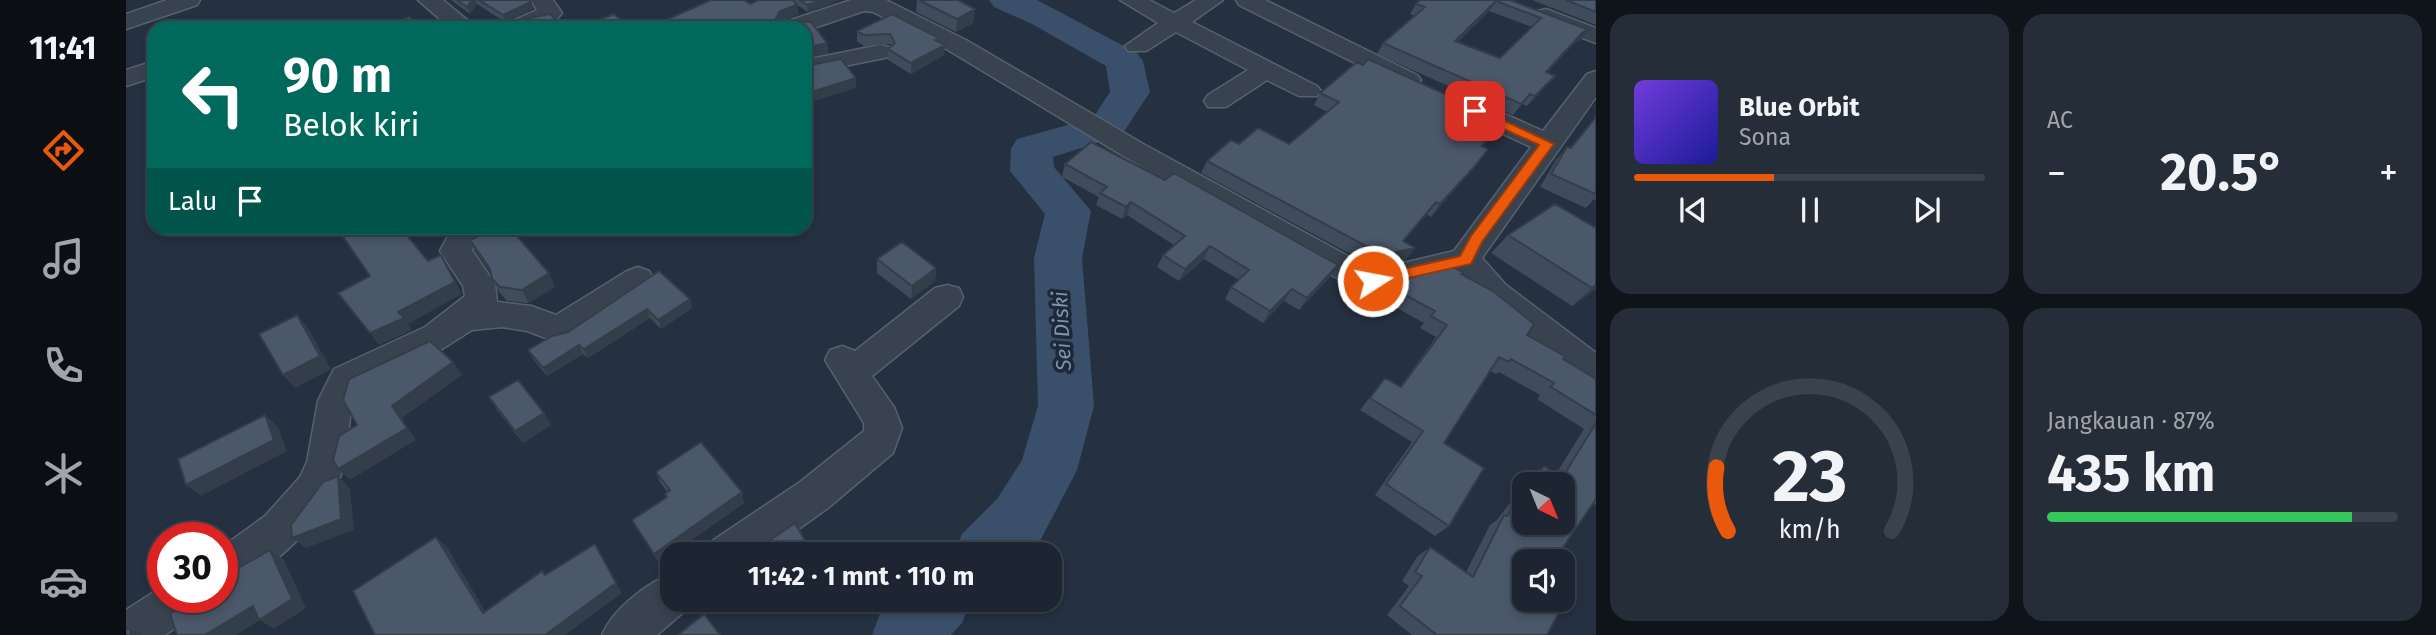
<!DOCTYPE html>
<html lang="id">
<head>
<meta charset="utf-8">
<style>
  body { margin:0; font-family:"Fira Sans",sans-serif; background:#252d39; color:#f1f3f6; height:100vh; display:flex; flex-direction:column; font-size:26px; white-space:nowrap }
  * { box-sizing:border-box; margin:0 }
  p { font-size:23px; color:#a0a5ab }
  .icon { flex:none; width:38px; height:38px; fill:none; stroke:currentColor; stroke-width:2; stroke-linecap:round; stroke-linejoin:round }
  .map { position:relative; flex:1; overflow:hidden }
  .panel { display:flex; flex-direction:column; gap:14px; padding:14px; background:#0f141b; width:840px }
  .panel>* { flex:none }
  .guide { position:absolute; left:21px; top:21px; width:665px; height:214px; border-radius:21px; box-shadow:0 4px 10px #0003,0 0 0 2px #3a424d; background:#00695c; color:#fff; overflow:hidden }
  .needle { width:46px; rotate:137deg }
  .buttons { position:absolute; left:1386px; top:472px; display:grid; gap:14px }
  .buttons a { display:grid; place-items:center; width:63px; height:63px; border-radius:14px; background:#1c2531; box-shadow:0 4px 10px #0003,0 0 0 2px #3a424d; font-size:35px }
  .speed { position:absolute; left:21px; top:522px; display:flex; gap:14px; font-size:35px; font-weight:700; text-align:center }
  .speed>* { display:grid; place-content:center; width:91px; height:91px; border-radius:50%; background:#1c2531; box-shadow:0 4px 10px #0003,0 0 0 2px #3a424d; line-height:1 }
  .speed .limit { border:10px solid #d22; background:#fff; color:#111 }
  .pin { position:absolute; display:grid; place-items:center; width:60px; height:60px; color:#fff; margin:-30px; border-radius:14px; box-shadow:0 4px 10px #0006 }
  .me { position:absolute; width:77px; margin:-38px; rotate:79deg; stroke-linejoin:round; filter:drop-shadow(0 0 5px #0008) }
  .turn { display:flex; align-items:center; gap:24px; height:147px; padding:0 21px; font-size:32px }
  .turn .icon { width:91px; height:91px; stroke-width:2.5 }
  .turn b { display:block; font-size:49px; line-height:60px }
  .then { display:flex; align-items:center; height:66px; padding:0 21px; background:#0003; gap:14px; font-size:26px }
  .big { font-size:52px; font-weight:700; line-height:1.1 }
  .panel .widget { flex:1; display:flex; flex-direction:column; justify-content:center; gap:10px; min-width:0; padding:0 24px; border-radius:21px; background:#252d39 }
  .panel .dial { align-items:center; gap:0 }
  .dial svg { height:182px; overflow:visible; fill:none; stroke:#3a424d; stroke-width:7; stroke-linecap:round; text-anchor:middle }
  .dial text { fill:#f1f3f6; stroke:none }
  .song { display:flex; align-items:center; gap:21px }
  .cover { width:84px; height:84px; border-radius:10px; background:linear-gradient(135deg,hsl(260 70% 55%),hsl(240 70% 35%)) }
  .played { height:7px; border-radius:4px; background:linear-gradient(90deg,#ea580c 40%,#3a424d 40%) }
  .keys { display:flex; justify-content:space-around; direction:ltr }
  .heat { display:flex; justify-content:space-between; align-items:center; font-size:38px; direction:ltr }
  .charge { height:10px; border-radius:5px; background:linear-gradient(90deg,#34c759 87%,#3a424d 0) }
  .panel .tiles { flex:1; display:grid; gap:14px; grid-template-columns:repeat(2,1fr) }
  .trip { position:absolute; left:534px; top:542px; width:402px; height:70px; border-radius:21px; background:#1c2531; box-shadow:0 4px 10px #0003,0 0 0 2px #3a424d; font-weight:700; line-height:70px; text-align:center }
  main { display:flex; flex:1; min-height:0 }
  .menu { display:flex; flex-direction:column; width:126px; justify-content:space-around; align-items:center; background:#0b0f14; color:#a0a5ab }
  .menu .icon { width:49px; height:49px }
  .menu .active { color:#ea580c }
  .menu b { font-size:32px; color:#f1f3f6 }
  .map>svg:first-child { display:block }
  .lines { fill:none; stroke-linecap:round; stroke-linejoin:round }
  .river { fill:#3a4f6a; fill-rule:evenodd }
  .minor-casing { stroke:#57616e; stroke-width:3 }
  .minor { fill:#394350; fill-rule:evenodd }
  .wall { fill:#404c5b; fill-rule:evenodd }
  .shaded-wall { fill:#343e4a }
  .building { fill:#4b586a; stroke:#343e4a; stroke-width:2; fill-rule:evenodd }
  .route { fill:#ea580c; stroke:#983908; stroke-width:2 }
  .labels { text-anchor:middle; stroke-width:7; stroke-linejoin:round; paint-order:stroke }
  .water-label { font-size:21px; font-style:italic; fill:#7c95b2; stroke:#1e2836 }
</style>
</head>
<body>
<main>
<nav class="menu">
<b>11:41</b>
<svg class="icon active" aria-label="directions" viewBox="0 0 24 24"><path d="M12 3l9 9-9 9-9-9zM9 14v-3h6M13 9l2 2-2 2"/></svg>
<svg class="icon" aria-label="music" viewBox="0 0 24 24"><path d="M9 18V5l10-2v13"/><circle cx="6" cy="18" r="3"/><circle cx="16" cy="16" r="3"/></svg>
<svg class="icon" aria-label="phone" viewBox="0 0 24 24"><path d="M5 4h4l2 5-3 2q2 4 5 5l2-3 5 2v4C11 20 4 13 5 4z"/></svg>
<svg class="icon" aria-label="climate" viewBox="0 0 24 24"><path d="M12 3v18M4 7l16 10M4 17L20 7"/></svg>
<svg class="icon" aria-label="car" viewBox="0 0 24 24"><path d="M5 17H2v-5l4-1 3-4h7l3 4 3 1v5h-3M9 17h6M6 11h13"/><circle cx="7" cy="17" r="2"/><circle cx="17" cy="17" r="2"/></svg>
</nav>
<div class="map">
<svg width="1470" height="635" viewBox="0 0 1470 635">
  <rect width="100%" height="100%" fill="#253141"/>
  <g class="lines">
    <path class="river" d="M863,0H911L1011,53L1017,61L1024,92L999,130L985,134L975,131L977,134L971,143L927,157L928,167L965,211L956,258L968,406L951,470L915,539L900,555H827L836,534L871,499L896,460L912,406L908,258L919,214L884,171L885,149L891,139L956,121L966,124L965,121L984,92L980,66L906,24L868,7Z
      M767,600H845L836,623L825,635H746L755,611Z"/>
    <g class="minor-casing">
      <path id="minor" d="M41,0H74L71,5L0,29V14Z
        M292,0H317L351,28H324Z
        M405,0H427L436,13C423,31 397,28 378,28L382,23L411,10Z
        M725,0H760L840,40L1019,145L1242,267L1256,268L1328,251L1405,147L1325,110L1321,104L1325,98H1343L1417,131L1461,74L1470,71V97L1356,258L1380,285L1470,353V387L1458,383L1358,303L1332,273L1256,292L1225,286L999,157L822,50L747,12L738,11L679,31V28H652L656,23Z
        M994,0H1023L1048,13L1070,0H1097L1066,22L1191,86L1195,91L1191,96H1173L1141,80L1100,107H1082L1078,101L1082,95L1122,70L1050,32L1020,51H1002L999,46L1032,23Z
        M1110,0H1139L1291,75L1295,80L1291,85H1273L1113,5Z
        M1420,9L1470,28V43L1412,21L1408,16L1412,11Z
        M754,45L763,47L766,52L763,57L679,74V60Z
        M28,61V77L0,86V70Z
        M326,228H358L346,250L369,284L371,302L405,306L430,315L501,271L512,267L523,271L528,279L523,287L445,339L433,343L401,331L376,327L346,330L305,356L232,389C220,412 225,439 219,463C203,519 149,570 96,591V547L139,516L174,477L181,462L192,401L208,369L299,327L339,296L337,286L314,251Z
        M821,285L833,288L837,297L833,306L746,376L768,407L776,428L767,453L702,508L636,555H581L586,541L674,482L738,431V423L699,360L704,350L716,346L729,351L809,288Z
        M546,573V600H565L561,609L531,635H476C487,609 520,584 546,573Z
        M37,586V597H79L73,612L39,635H0V610Z"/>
    </g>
    <use href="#minor" class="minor"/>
  </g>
  <path class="wall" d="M325,0H403L407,9L379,22L351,4L344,14Z
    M585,0H618L624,4L632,0H714L682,12L671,5L672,15L656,20L685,22L701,43L702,53L679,58V28H522Z
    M791,0H832L849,9L847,23L830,32L790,12Z
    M1384,0L1455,40L1449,42L1421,73L1420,86L1401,106L1396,104L1387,115L1251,54L1257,43L1289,16L1284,14L1290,4ZM1363,11L1406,27L1374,58L1332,42Z
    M1406,0H1470V25Z
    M389,21L439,28H392Z
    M731,31L813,38V41L818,55L785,74L762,60V49L765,47L764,44L738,46L731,41Z
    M1194,93L1378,121L1357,146L1362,149L1339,178L1305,217L1300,214L1278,241L1280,260L1256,265L1243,264L1075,173L1081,161L1113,144H1163L1201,112L1188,105Z
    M1470,117V200L1468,199L1460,208L1414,187L1430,160L1441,147L1444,148Z
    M939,164L1204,277L1173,310L1158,301L1137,323L1099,299L1105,287L1113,280L1078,259L1053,281L1031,267L1037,255L1048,245L1001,215L996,219L970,205L973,197L936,177Z
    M1382,235L1470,289L1446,306L1365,253Z
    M344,240L423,273L429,287L402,303L381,301L373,292L366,279L365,273L351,253Z
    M751,259L810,268L809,281L785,299L751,273Z
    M533,271L564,299L566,308L535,329L524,318L462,358L457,354L421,376L407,359L402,350L442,332Z
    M1335,274L1401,335L1470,379V505L1467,503L1436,549L1421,607V635H1286L1261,615L1283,586L1276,581L1291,557L1304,547L1340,572L1364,525L1371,520L1403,477L1418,466L1430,474L1458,429L1411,399L1414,395L1373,372L1370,374L1364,371L1318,443L1323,526L1309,536L1249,495L1286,442L1234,410L1259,378L1274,387L1310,337L1294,328L1298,323L1262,303L1283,278ZM1398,485H1437L1398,523Z
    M363,397L418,413L425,425L397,443L371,410Z
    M530,472L618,503L533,563L511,529L506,520L541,498L539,494L541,492L534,482Z"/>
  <path class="shaded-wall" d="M346,0H350L351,4L344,14L341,7Z
    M696,0H714L682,12L681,5Z
    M1370,1L1363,11L1322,51L1329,41Z
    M405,2L407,9L379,22L377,15Z
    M671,5L672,15L655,21L649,20L654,11Z
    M849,9L847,23L830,32L831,19Z
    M1463,30L1455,40L1449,42L1412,83L1420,72L1457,32Z
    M701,43L702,53L679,58V48Z
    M819,45L818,55L785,74V63Z
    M1429,76L1420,86L1401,106L1409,96Z
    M730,78V88L679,104V94Z
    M1378,121L1369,133L1346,158L1356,146Z
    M1349,166L1339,178L1305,217L1314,204Z
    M1005,202L1001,215L996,219L1000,207Z
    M1310,202L1268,252L1289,248L1280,260L1256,265L1265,253Z
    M274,228H294L295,229L280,236Z
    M1084,246L1078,259L1053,281L1059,269Z
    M315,255L336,294L282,324L286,330L253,345L244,333L272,312Z
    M1212,265L1204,277L1173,310L1181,298Z
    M810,268L809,281L785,299L786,286Z
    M423,273L429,287L402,303L396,290Z
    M1470,285V289L1446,306L1466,288Z
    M1166,289L1158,301L1137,323L1144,311Z
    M564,299L566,308L535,329L532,320Z
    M521,309L524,318L462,358L458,349Z
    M171,315L182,328L205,369L169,388L157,375Z
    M453,345L457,354L421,376L417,368Z
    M327,362L336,375L276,418L290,440L224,480L212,469L266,406Z
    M418,413L425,425L397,443L389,431Z
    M139,415L152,427L161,451L75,496L60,485Z
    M212,476L224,488L228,530L180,548L166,538Z
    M616,492L618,503L533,563L528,554Z
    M310,537L321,547L366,623L357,613Z
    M469,544L496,593L439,635H419Z
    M684,549L685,555H675Z
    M144,550L158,560L180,608L148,629L134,620L110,635H79Z
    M4,629L17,635H5Z"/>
  <path class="building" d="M331,0H346L341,7Z
    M353,0H403L405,2L377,15Z
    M585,0H618L624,4L632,0H667L671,5L654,11L649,20L685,22L701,43L679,48V28H522Z
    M674,0H696L681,5Z
    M793,0H832L849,9L831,19Z
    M1294,0H1384L1463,30L1457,32L1420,72L1429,76L1409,96L1404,94L1395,104L1257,43L1299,7L1290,4ZM1370,1L1415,18L1374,58L1329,41Z
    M1440,0H1470V12Z
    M424,14L439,28H400L389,21Z
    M488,14L504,28H453Z
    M766,14L813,38L809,40L819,45L785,63L762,49L769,43L764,34L738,35L731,31Z
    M283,17L299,28H256Z
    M715,59L730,78L679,94V66Z
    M1242,59L1378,121L1356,146L1362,149L1349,166L1314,204L1310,202L1277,241L1289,248L1265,253L1251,252L1081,161L1105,140L1113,144L1132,128L1163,144L1213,102L1194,93L1231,62L1237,65Z
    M1470,117V194L1425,174L1441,147L1445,148Z
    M965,142L1039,180L1048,173L1212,265L1181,298L1166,289L1144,311L1105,287L1123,270L1084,246L1059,269L1037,255L1059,236L1005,202L1000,207L974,193L981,187L939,164Z
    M1429,204L1470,228V285L1466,288L1382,235Z
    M211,228H275L302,261L315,255L329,282L272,312L278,318L244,333L212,293L244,276Z
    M368,228H384L423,273L396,290L374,287L366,279L364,269L344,240Z
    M776,242L810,268L786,286L751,259Z
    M1327,267L1337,272L1335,274L1367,291L1408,324L1401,335L1439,356L1437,359L1470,379V415L1425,387L1428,383L1385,359L1383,362L1373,357L1318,443L1358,468L1323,526L1260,484L1297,431L1244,398L1259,378L1275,387L1321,325L1305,316L1309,311L1272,291L1283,278Z
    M533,271L564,299L532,320L521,309L458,349L453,345L417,368L402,350L426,336L442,332Z
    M171,315L194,356L157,375L133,334Z
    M304,341L327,362L266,406L281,428L212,469L207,460L213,436L231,425L217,400L223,379Z
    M392,380L418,413L389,431L363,397Z
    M139,415L148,440L60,485L52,459Z
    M1470,423V499L1436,549L1443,554L1437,569V562H1398V600H1423L1421,607L1432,614L1421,635H1311L1274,606L1296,576L1289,572L1304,547L1347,577L1378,515L1381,516L1398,493V523H1437V485H1404L1418,466L1436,478Z
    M575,442L616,492L528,554L506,520L541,497L539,494L544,490L530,472Z
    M212,476L215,519L166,538L165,525L197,482Z
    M669,523L684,549L675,555H638L634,547Z
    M310,537L357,613L416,571L419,575L469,544L490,583L419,635H249L227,591Z
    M144,550L166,599L133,620L127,606L79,635H51L44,614L57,605L61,597H96V577Z
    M578,614L594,635H552Z
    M0,629H4L5,635H0Z"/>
  <path class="route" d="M1349,107L1428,144L1356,242L1345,264L1247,286L1242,285V277L1334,256L1345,236L1413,145L1345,114V108Z"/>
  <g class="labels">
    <g class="water-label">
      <text transform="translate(936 331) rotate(-93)" y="7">Sei Diski</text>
    </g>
  </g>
</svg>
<div class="buttons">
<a><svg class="needle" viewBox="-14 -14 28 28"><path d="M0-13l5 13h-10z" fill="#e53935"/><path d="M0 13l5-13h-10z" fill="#a0a5ab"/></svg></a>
<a><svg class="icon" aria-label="sound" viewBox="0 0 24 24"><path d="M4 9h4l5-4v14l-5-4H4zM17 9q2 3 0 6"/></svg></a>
</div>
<div class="speed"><div class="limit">30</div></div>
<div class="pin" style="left:1349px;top:111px;background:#d93025"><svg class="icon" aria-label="arrive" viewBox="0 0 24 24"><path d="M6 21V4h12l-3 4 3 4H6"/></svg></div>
<svg class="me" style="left:1247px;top:281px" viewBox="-20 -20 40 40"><circle r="17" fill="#ea580c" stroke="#fff" stroke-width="3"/><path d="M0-11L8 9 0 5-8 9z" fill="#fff"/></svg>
<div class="trip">11:42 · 1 mnt · 110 m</div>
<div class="guide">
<div class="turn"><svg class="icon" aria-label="left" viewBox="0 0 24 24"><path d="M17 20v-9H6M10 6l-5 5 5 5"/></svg><div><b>90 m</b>Belok kiri</div></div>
<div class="then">Lalu<svg class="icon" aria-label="arrive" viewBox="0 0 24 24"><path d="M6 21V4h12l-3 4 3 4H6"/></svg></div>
</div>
</div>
<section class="panel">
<div class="tiles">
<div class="widget">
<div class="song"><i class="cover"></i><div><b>Blue Orbit</b><p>Sona</p></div></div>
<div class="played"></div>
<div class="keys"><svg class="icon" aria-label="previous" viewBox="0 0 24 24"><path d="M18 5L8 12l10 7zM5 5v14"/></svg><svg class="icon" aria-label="pause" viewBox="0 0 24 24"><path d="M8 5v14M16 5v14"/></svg><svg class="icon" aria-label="next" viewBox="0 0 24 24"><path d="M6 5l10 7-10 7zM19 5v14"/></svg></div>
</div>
<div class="widget"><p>AC</p>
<div class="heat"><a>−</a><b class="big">20.5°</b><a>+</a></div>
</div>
<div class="widget dial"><svg viewBox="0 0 100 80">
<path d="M14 69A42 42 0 1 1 86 69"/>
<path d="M14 69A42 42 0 0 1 9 41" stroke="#ea580c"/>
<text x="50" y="56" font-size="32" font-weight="700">23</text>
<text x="50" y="72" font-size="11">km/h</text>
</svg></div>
<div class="widget"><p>Jangkauan · 87%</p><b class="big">435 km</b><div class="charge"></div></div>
</div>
</section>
</main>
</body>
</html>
